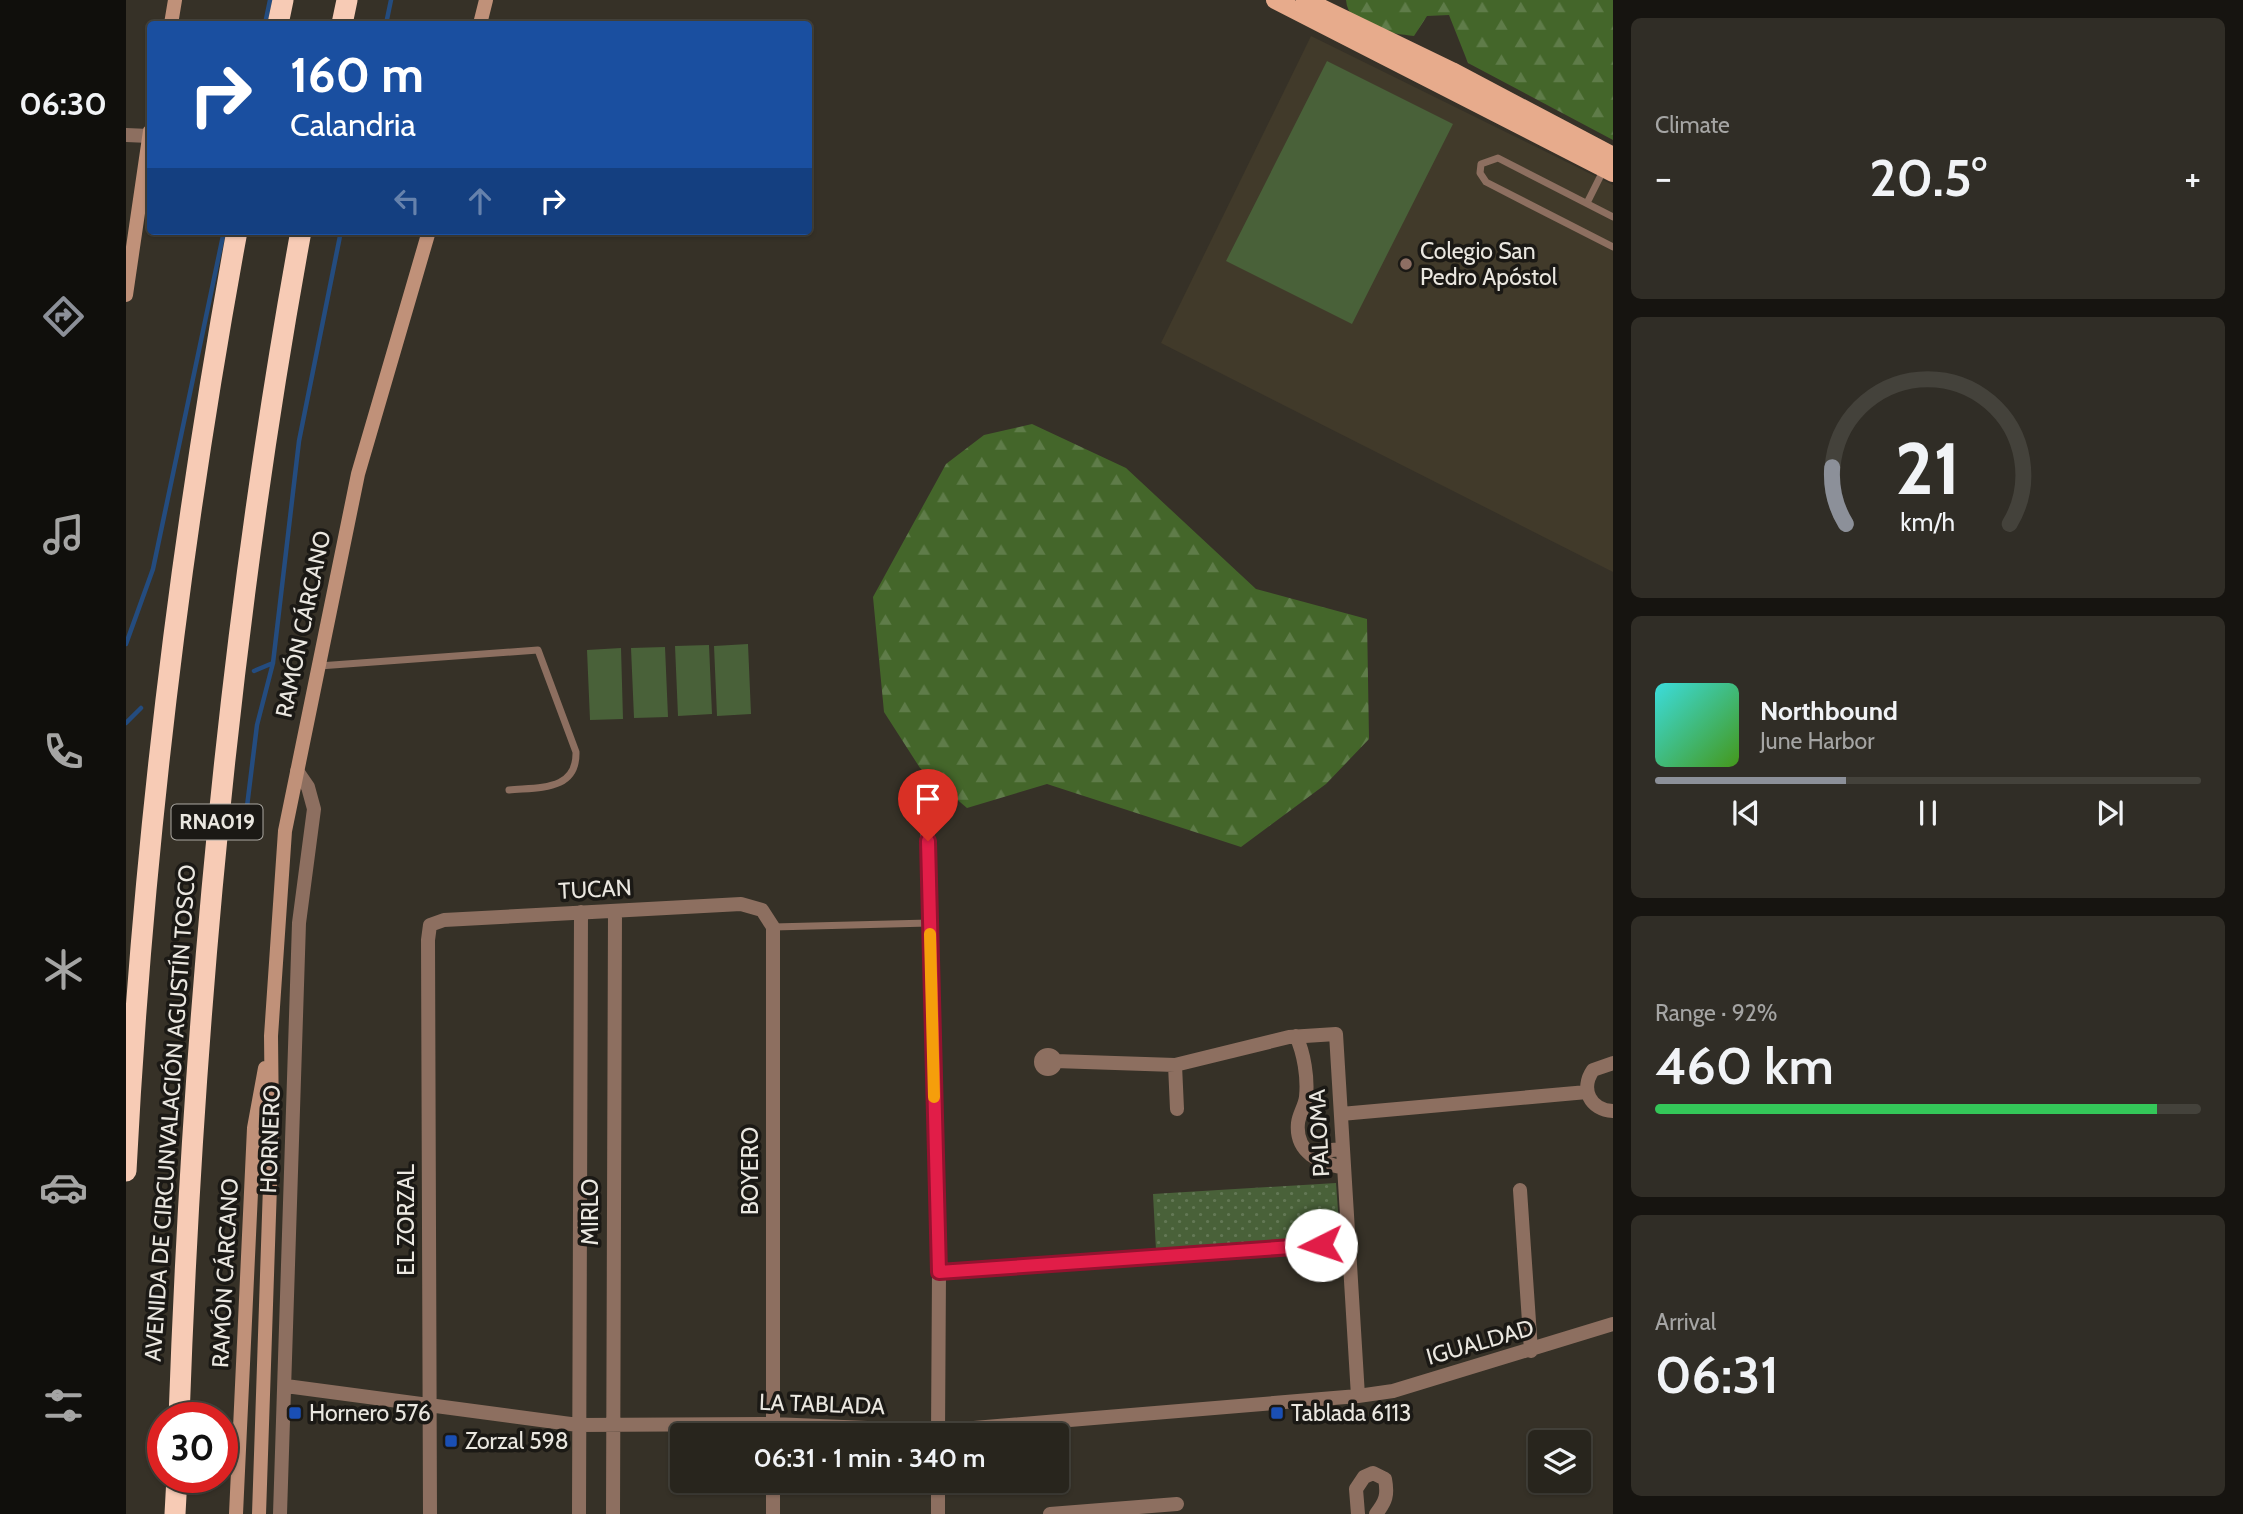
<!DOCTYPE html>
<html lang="en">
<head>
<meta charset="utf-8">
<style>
  body { margin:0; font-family:Cabin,sans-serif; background:#302d26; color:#f1f3f6; height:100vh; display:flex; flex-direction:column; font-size:26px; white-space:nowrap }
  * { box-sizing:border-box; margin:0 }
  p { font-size:23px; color:#a5a5a4 }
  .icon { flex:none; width:38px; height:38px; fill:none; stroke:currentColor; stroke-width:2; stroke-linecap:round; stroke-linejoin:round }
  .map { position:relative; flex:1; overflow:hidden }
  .panel { display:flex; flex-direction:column; gap:18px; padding:18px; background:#161410; width:630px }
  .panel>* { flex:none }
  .hud { position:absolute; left:21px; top:21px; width:665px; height:214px; border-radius:7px; box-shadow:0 2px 5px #0004,0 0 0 2px #44423b; background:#1a4fa0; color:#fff; overflow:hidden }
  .controls { position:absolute; left:1402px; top:1430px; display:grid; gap:14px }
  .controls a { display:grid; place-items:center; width:63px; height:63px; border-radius:7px; background:#28251d; box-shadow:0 2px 5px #0004,0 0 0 2px #44423b; font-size:35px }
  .speed { position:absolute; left:21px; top:1402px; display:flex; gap:14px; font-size:35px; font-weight:700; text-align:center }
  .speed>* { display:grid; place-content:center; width:91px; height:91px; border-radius:50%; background:#28251d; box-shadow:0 2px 5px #0004,0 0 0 2px #44423b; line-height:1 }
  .speed .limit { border:10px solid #d22; background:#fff; color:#111 }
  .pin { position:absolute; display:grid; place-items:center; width:60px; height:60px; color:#fff; margin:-72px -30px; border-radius:50% 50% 50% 0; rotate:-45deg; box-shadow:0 0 7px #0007 }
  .pin .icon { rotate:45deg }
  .me { position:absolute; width:77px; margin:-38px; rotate:266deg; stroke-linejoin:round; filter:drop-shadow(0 0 5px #0008) }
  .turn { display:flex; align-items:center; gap:24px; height:147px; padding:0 28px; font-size:32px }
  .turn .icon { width:91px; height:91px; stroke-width:2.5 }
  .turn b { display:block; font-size:49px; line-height:60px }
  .lanes { display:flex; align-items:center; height:66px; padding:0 28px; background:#0003; justify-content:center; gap:35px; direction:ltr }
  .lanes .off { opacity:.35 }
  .big { font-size:52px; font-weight:600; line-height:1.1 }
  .panel .widget { flex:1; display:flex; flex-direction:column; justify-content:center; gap:10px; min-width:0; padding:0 24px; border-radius:10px; background:#302d26 }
  .panel .dial { align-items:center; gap:0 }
  .dial svg { height:182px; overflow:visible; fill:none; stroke:#44423b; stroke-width:7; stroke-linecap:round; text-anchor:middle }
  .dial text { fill:#f1f3f6; stroke:none }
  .song { display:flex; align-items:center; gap:21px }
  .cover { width:84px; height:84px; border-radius:10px; background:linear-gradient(135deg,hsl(180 70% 55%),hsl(100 70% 35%)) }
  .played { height:7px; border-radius:4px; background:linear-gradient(90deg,#8c9099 35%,#44423b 35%) }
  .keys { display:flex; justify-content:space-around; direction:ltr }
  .heat { display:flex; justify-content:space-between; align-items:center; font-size:38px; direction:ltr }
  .charge { height:10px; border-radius:5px; background:linear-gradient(90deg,#34c759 92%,#44423b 0) }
  .trip { position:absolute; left:544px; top:1423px; width:399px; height:70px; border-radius:7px; background:#28251d; box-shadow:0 2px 5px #0004,0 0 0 2px #44423b; font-weight:600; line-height:70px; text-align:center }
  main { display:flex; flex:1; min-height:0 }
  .menu { display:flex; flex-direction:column; width:126px; justify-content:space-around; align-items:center; background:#100f0c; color:#a5a5a4 }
  .menu .icon { width:49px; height:49px }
  .menu .on { color:#8c9099 }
  .menu b { font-size:32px; color:#f1f3f6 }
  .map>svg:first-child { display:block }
  .built { fill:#413a2a }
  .grass { fill:url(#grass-dots) }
  .forest { fill:url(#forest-firs) }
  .garden { fill:#496139 }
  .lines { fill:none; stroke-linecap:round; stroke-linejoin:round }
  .stream { stroke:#244c7f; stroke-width:4.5 }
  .service { stroke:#8d6f60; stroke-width:7 }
  .minor { stroke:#8d6f60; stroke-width:14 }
  .secondary { stroke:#c09179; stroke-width:14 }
  .primary { stroke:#e7ab8c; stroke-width:18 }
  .motorway { stroke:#f7cbb5; stroke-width:21 }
  .route-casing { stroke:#92132f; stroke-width:18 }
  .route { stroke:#e11d48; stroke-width:12 }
  .slow { stroke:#f59e0b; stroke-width:12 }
  .education-dot { fill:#8d6e63; stroke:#1b1915; stroke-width:2.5 }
  .transit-dot { fill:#1a4fb4; stroke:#1b1915; stroke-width:2.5 }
  .labels { text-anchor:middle; stroke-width:7; stroke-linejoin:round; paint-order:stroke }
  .shield { fill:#1b1915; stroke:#aca9a3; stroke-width:2 }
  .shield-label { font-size:21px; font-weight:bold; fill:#eae7e0 }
  .poi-label { font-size:23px; fill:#eae7e0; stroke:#1b1915; text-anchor:start }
  .street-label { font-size:23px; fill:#eae7e0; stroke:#1b1915 }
</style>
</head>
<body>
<main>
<nav class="menu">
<b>06:30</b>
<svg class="icon on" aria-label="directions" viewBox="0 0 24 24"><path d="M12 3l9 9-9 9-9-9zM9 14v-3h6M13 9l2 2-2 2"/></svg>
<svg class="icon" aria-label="music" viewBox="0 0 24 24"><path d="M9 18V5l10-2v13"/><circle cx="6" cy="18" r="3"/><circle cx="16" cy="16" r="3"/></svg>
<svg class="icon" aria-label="phone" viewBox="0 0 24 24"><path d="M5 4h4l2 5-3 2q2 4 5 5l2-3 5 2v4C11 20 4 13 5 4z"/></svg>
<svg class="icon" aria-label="climate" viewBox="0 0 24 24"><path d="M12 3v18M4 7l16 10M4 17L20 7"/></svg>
<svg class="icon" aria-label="car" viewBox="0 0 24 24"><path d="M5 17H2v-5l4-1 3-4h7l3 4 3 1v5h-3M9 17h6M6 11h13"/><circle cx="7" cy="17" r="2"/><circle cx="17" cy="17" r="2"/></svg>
<svg class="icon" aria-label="filters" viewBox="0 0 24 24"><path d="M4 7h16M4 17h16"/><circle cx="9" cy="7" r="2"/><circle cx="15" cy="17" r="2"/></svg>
</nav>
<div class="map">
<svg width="1487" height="1514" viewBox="0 0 1487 1514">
  <defs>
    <pattern id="grass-dots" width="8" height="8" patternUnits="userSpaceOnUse" patternTransform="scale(1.75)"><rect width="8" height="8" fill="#496139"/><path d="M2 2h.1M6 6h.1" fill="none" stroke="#637855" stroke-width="1.8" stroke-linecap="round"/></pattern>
    <pattern id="forest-firs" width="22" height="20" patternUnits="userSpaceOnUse" patternTransform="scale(1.75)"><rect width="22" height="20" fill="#44662a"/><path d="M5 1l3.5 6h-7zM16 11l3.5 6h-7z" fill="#5f7c49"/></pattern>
  </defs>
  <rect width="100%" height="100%" fill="#363127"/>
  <path class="built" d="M1185,36L1487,185V572L1035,343Z"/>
  <path class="grass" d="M1210,1183L1214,1239L1030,1250L1027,1194Z"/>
  <path class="forest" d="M1220,0H1487V140L1342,63L1323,15L1301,16L1288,36C1266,33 1222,30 1220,0Z
    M906,424L1000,468L1130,589L1241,619L1243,739L1200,784L1115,847L921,784L841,808L794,768L758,712L747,597L820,464L858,435Z"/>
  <path class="garden" d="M1201,61L1327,124L1226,324L1100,261Z
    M622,644L625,714L591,716L588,646Z
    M583,645L586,714L552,716L549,646Z
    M539,647L542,717L508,718L505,648Z
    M495,648L497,719L464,720L461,650Z"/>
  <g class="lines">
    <path class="stream" d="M139,24L144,0
      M260,24L265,0
      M0,644L27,569L98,231
      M128,671L147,663
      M0,723L15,708
      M118,831L131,725L147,663L173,441L215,231"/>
    <path class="service" d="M1461,203L1478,169
      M1487,217L1372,158L1355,164L1354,173L1360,182L1487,247
      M193,666L412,650L450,752C451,791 414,787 383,790
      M647,927L803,923"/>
    <path class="minor" d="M0,135L23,136
      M801,814L813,1272L812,1435
      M1170,1036C1178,1053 1182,1078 1180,1097C1179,1106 1173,1114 1172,1123C1169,1153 1194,1163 1218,1168
      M915 1062a7 7 0 1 1 14 0a7 7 0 1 1-14 0Z
      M929,1061L1049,1065L1163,1037L1210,1034L1232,1396
      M1487,1063L1467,1070C1454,1089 1464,1110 1487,1111
      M1049,1065L1051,1109
      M1215,1114L1461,1092
      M1186,1155L1194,1151L1217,1149
      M1394,1190L1405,1351
      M813,1272L1223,1243
      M160,1386L452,1425L647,1424L812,1431L1232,1396L1267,1391L1487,1324
      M647,1480V1514
      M154,1514L173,923L188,809L182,787L171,771
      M304,1514L302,940L304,925L318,920L615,904L636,910L647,927V1435
      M453,1514L455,912
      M487,1514L489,911
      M812,1514V1480
      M924,1514L1051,1504
      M1232,1514L1230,1489L1238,1477L1247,1473L1259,1479C1262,1495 1260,1501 1250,1514"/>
    <path class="secondary" d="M45,24L49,0
      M354,24L360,0
      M0,295L24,131
      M110,1514L128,1128L139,1068
      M133,1514L146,1126L145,1036L159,831L232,474L303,231"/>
    <path class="primary" d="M1149,0L1487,173
      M1179,0L1326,71L1487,156"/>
    <path class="motorway" d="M152,24L157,0
      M216,24L221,0
      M0,1171C16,856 54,541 111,231
      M53,1418C67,1019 103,624 175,231
      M49,1514L51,1477"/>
  </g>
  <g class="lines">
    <g class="route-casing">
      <path id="route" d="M802,841L813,1272L1195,1245"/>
    </g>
    <use href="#route" class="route"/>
    <path class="slow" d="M804,934L808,1097"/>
  </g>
  <circle class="education-dot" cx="1280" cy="264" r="7"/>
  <g class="transit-dot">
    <rect x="162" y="1406" width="14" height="14" rx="3.5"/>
    <rect x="1144" y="1406" width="14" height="14" rx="3.5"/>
    <rect x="318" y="1434" width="14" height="14" rx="3.5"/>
  </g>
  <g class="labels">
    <rect class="shield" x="45.5" y="804.5" width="91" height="35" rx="5"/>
    <g class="shield-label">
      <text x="91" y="829">RNA019</text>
    </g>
    <g class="poi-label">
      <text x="1294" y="259">Colegio San<tspan x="1294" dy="26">Pedro Apóstol</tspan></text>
      <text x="183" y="1421">Hornero 576</text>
      <text x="1165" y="1421">Tablada 6113</text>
      <text x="339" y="1449">Zorzal 598</text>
    </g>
    <g class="street-label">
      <text transform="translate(177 624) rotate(-78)" y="8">RAMÓN CÁRCANO</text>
      <text transform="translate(469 889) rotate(-3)" y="8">TUCAN</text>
      <text transform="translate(44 1113) rotate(-86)" y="8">AVENIDA DE CIRCUNVALACIÓN AGUSTÍN TOSCO</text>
      <text transform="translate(1193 1133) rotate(-93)" y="8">PALOMA</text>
      <text transform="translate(144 1139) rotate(-88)" y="8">HORNERO</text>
      <text transform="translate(624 1171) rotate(-90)" y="8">BOYERO</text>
      <text transform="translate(464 1212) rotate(-90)" y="8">MIRLO</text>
      <text transform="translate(280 1220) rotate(-90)" y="8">EL ZORZAL</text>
      <text transform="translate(99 1273) rotate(-87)" y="8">RAMÓN CÁRCANO</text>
      <text transform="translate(1354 1342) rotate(-16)" y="8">IGUALDAD</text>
      <text transform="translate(696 1404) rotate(2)" y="8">LA TABLADA</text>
    </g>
  </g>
</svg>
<div class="controls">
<a><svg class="icon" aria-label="layers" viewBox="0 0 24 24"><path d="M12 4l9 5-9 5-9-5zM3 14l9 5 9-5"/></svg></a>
</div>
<div class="speed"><div class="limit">30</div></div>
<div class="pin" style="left:802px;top:841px;background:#d93025"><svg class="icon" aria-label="arrive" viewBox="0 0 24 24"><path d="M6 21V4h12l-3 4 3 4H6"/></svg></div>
<svg class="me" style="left:1195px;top:1245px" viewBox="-20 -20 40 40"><circle r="19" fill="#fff"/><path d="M0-13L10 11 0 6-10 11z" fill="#e11d48"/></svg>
<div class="trip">06:31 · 1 min · 340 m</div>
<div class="hud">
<div class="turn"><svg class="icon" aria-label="right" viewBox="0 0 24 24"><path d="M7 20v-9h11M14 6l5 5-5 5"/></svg><div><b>160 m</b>Calandria</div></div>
<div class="lanes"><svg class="icon off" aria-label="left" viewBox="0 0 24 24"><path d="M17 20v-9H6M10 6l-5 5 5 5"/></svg><svg class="icon off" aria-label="ahead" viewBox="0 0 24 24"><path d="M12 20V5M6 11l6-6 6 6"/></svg><svg class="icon" aria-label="right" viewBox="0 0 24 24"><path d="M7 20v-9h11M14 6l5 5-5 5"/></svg></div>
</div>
</div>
<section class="panel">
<div class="widget"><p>Climate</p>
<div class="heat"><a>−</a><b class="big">20.5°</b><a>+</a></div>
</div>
<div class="widget dial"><svg viewBox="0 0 100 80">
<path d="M14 69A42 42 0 1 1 86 69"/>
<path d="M14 69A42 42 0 0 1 8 44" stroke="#8c9099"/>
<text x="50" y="56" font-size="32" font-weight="700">21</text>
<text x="50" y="72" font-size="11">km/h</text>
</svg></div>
<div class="widget">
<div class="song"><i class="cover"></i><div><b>Northbound</b><p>June Harbor</p></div></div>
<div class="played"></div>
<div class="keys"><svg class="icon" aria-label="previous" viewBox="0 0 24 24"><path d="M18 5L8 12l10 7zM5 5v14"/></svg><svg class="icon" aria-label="pause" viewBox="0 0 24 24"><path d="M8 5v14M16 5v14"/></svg><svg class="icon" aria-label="next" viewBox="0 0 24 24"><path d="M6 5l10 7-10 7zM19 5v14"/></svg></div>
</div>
<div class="widget"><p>Range · 92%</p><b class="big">460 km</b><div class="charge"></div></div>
<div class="widget"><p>Arrival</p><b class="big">06:31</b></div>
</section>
</main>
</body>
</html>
